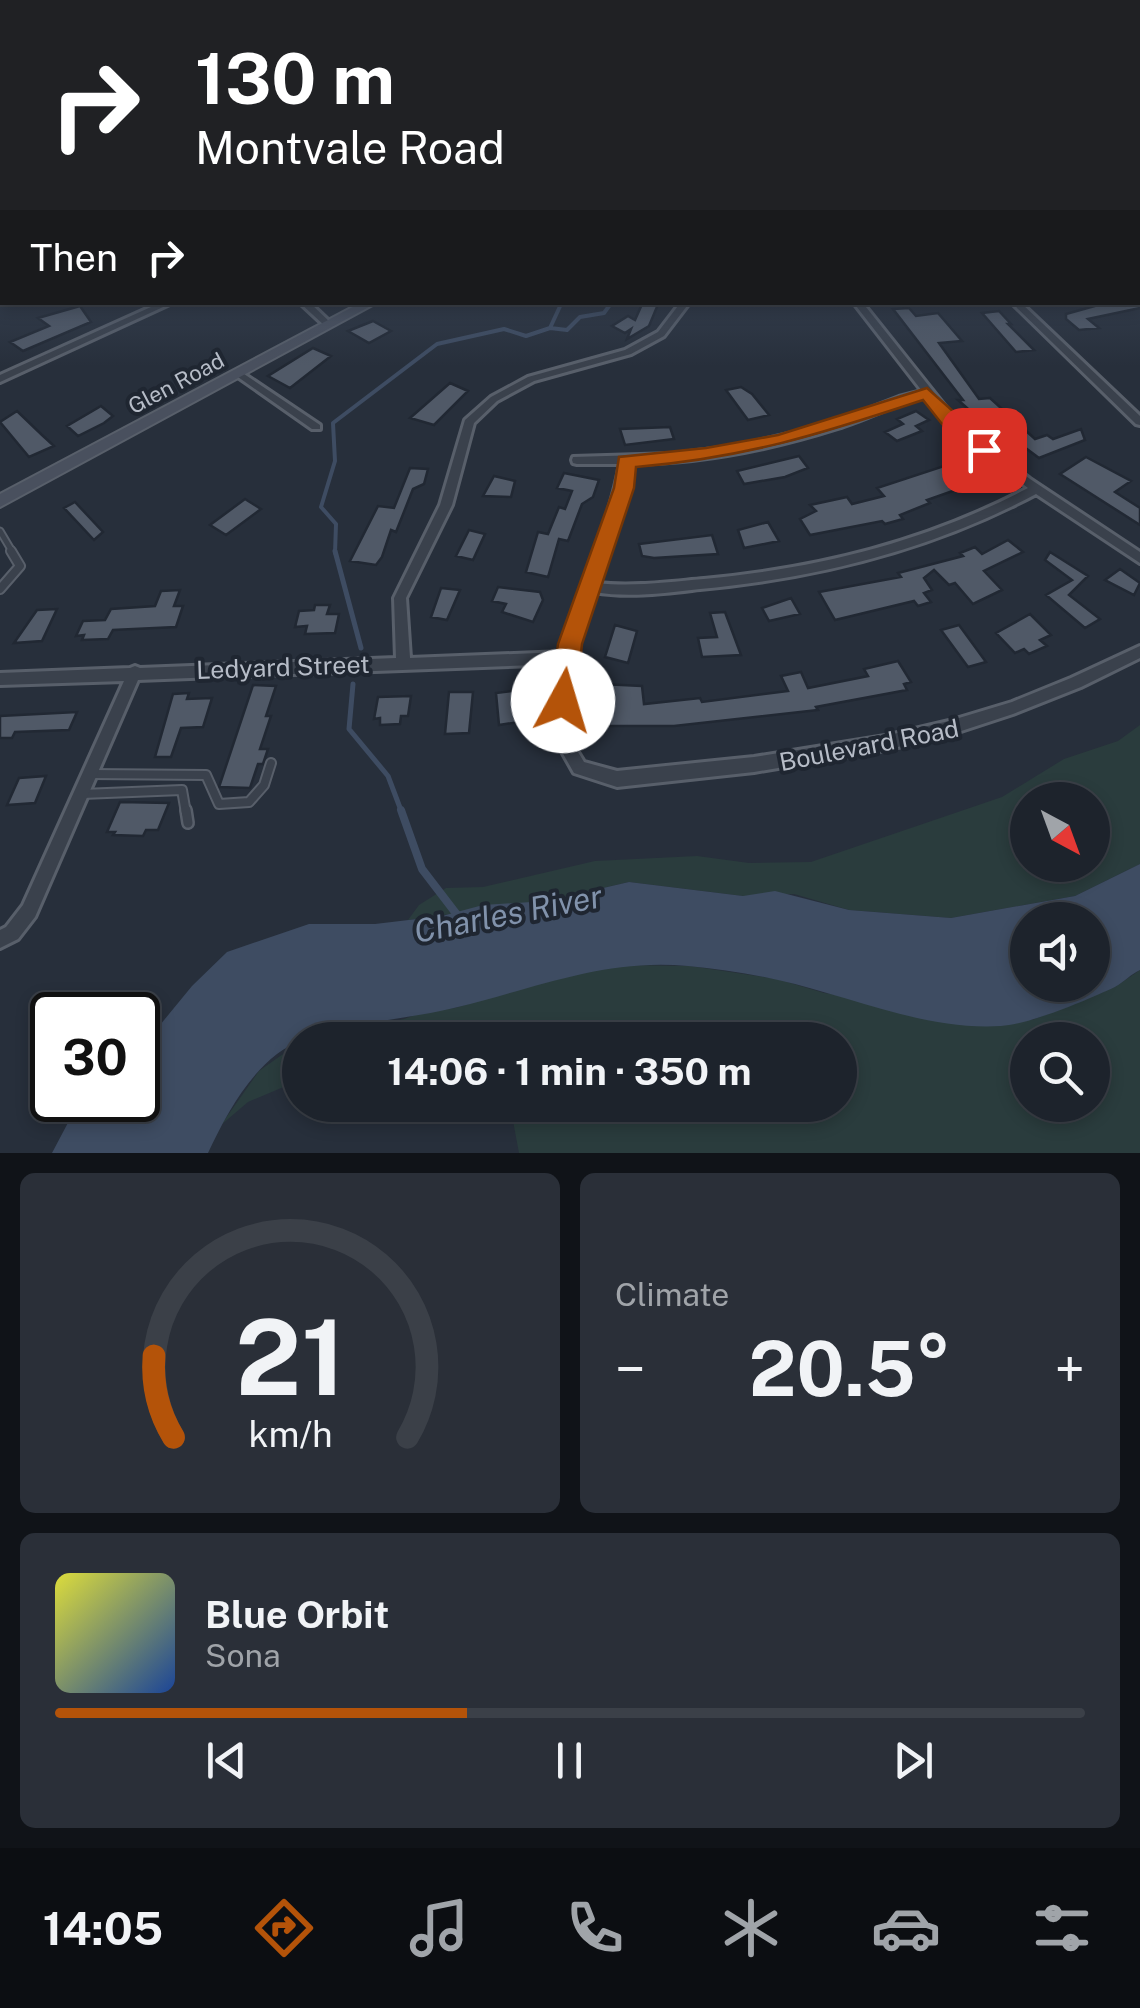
<!DOCTYPE html>
<html lang="en">
<head>
<meta charset="utf-8">
<style>
  body { margin:0; font-family:"Public Sans",sans-serif; background:#2a2f38; color:#f1f3f6; height:100vh; display:flex; flex-direction:column; font-size:38px; white-space:nowrap }
  * { box-sizing:border-box; margin:0 }
  p { font-size:32px; color:#a0a4a9 }
  .icon { flex:none; width:55px; height:55px; fill:none; stroke:currentColor; stroke-width:2; stroke-linecap:round; stroke-linejoin:round }
  .map { position:relative; height:1153px; overflow:hidden }
  .panel { display:flex; flex-direction:column; gap:20px; padding:20px; background:#101318; flex:1 }
  .panel>* { flex:none }
  .guide { position:absolute; left:0px; top:0px; width:1140px; height:305px; box-shadow:0 5px 15px #0003,0 0 0 2px #3b4048; background:#202124; color:#fff; overflow:hidden }
  .needle { width:65px; rotate:139deg }
  .tools { position:absolute; left:1010px; top:782px; display:grid; gap:20px }
  .tools a { display:grid; place-items:center; width:100px; height:100px; border-radius:50%; background:#1d232c; box-shadow:0 5px 15px #0003,0 0 0 2px #3b4048; font-size:50px }
  .speed { position:absolute; left:30px; top:992px; display:flex; gap:20px; font-size:50px; font-weight:700; text-align:center }
  .speed>* { display:grid; place-content:center; width:130px; height:130px; border-radius:50%; background:#1d232c; box-shadow:0 5px 15px #0003,0 0 0 2px #3b4048; line-height:1 }
  .speed .limit { border:5px solid #111; border-radius:15px; background:#fff; color:#111 }
  .pin { position:absolute; display:grid; place-items:center; width:85px; height:85px; color:#fff; margin:-42px; border-radius:20px; box-shadow:0 5px 15px #0006 }
  .me { position:absolute; width:110px; margin:-55px; rotate:6deg; stroke-linejoin:round; filter:drop-shadow(0 0 8px #0008) }
  .turn { display:flex; align-items:center; gap:35px; height:210px; padding:0 30px; font-size:45px }
  .turn .icon { width:130px; height:130px; stroke-width:2.5 }
  .turn b { display:block; font-size:70px; line-height:85px }
  .then { display:flex; align-items:center; height:95px; padding:0 30px; background:#0003; gap:20px; font-size:38px }
  .big { font-size:75px; font-weight:700; line-height:1.1 }
  .panel .tile { flex:1; display:flex; flex-direction:column; justify-content:center; gap:15px; min-width:0; padding:0 35px; border-radius:15px; background:#2a2f38 }
  .panel .dial { align-items:center; gap:0 }
  .dial svg { height:260px; overflow:visible; fill:none; stroke:#3b4048; stroke-width:7; stroke-linecap:round; text-anchor:middle }
  .dial text { fill:#f1f3f6; stroke:none }
  .song { display:flex; align-items:center; gap:30px }
  .cover { width:120px; height:120px; border-radius:15px; background:linear-gradient(135deg,hsl(60 70% 55%),hsl(220 70% 35%)) }
  .played { height:10px; border-radius:5px; background:linear-gradient(90deg,#b45309 40%,#3b4048 40%) }
  .keys { display:flex; justify-content:space-around; direction:ltr }
  .heat { display:flex; justify-content:space-between; align-items:center; font-size:55px; direction:ltr }
  .panel .tiles { flex:1; display:grid; gap:20px; grid-template-columns:1fr 1fr }
  .tile:last-child { grid-column:span 2 }
  .trip { position:absolute; left:282px; top:1022px; width:575px; height:100px; border-radius:50px; background:#1d232c; box-shadow:0 5px 15px #0003,0 0 0 2px #3b4048; font-weight:700; line-height:100px; text-align:center }
  .dock { display:flex; height:160px; justify-content:space-around; align-items:center; background:#0c0e12; color:#a0a4a9 }
  .dock .icon { width:70px; height:70px }
  .dock .current { color:#b45309 }
  .dock b { font-size:45px; color:#f1f3f6 }
  .map>svg:first-child { display:block }
  .green { fill:#2a3c3d; fill-rule:evenodd }
  .water { fill:#3e4c62; fill-rule:evenodd }
  .lines { fill:none; stroke-linecap:round; stroke-linejoin:round }
  .stream-far2 { stroke:#3e4c62; stroke-width:4 }
  .stream-far1 { stroke:#3e4c62; stroke-width:5 }
  .stream { stroke:#3e4c62; stroke-width:8 }
  .building { fill:#505967; stroke:#212833; stroke-width:2.5 }
  .lane-far2-casing { stroke:#585f6a; stroke-width:9 }
  .lane-far1-casing { stroke:#585f6a; stroke-width:12 }
  .lane-casing { stroke:#585f6a; stroke-width:14 }
  .street-casing { stroke:#585f6a; stroke-width:6 }
  .secondary-casing { stroke:#585f6a; stroke-width:4 }
  .lane-far2 { stroke:#3a414c; stroke-width:5 }
  .lane-far1 { stroke:#3a414c; stroke-width:8 }
  .lane { stroke:#3a414c; stroke-width:9 }
  .street { fill:#3a414c; fill-rule:evenodd }
  .secondary { fill:#49505e; fill-rule:evenodd }
  .route { fill:#b45309; stroke:#753606; stroke-width:2.5 }
  .labels { text-anchor:middle; stroke-width:8; stroke-linejoin:round; paint-order:stroke }
  .far-street-label { font-size:22px; fill:#b6bcc7; stroke:#1f2631 }
  .street-label { font-size:25px; fill:#b6bcc7; stroke:#1f2631 }
  .near-water-label { font-size:32px; font-style:italic; fill:#8192ab; stroke:#1f2631 }
</style>
</head>
<body>
<div class="map">
<svg width="1140" height="1153" viewBox="0 0 1140 1153">
  <rect width="100%" height="100%" fill="#272f3b"/>
  <path class="green" d="M1140,725V864L1075,896L951,918L849,910L794,894L743,896L629,882L547,901L408,920L419,905L446,888L483,887L595,861L697,856L749,863L811,862L1002,797L1064,759L1118,741ZM1028,800H1092V865H1028Z
    M620,965L690,966L777,979L824,993L1032,1020L1115,987L1140,970V1153H519L510,1105H840V1040H499L493,1034L449,1040H304L404,1019L429,1010L455,1008L532,984ZM1028,1040H1092V1105H1028Z
    M300,1042V1080L248,1102L221,1125L259,1071Z"/>
  <path class="water" d="M1140,864V970C1131,974 1124,982 1115,987C1087,1000 1031,1024 1001,1026C926,1031 850,996 778,980C749,973 717,969 688,966C606,958 536,988 458,1007C405,1021 319,1023 277,1054C245,1079 225,1117 208,1153H52L80,1100H138V1037L160,1025L192,986L227,952L309,924H375L442,916L483,905L547,901L629,882L743,896L775,891L849,910L951,918L1075,896ZM1028,920H1092V985H1028Z"/>
  <g class="lines">
    <path class="stream-far2" d="M550,328L562,302
      M335,553L336,524L321,507L335,461L333,423L437,344L504,329L526,336L550,328L567,330L580,317L604,313L612,302"/>
    <path class="stream-far1" d="M335,551L361,648
      M353,684L349,729L388,776L402,813"/>
    <path class="stream" d="M401,810L422,869L458,916"/>
  </g>
  <path class="building" d="M643,302H659L649,326L627,339L631,329L625,333L612,326L628,316L635,320Z
    M1109,302H1140V308L1088,319L1099,328L1079,330L1066,319V314Z
    M80,306L91,322L23,351L10,342L49,326L38,318Z
    M909,308L916,316L938,313L962,341L939,343L979,399L990,398L1035,439L1047,435L1053,439L1081,429L1085,440L1039,458L1004,432H994L958,400H963L893,309Z
    M999,311L1011,324H1008L1034,350L1016,352L982,313Z
    M373,321L391,331L369,343L348,331Z
    M313,348L331,356L290,388L268,376Z
    M450,383L468,391L434,425L410,418Z
    M741,387L752,394L769,415L748,420L726,390Z
    M101,406L113,416L104,423L78,436L67,426Z
    M17,411L42,435L54,446L29,457L0,422Z
    M916,411L929,420L916,426L922,431L897,441L885,432L903,424L897,419Z
    M670,427L674,439L625,445L620,429Z
    M799,456L808,468L785,477L744,484L737,471Z
    M1086,457L1131,481L1115,492L1140,508V525L1060,474Z
    M950,464L962,471L969,468L984,480L927,500L930,503L900,515L903,519L885,524L882,521L810,535L800,519L816,511L810,505L847,497L852,504L884,496L877,488Z
    M410,468L428,469L424,484L413,489L396,532L391,530L382,557L376,565L350,561L378,506L394,508Z
    M564,473L599,480L593,497L582,504L568,541L559,539L548,577L526,572L538,532L548,534L559,507L565,509L572,491L557,488Z
    M494,476L515,481L511,497L483,496Z
    M245,499L261,509L226,535L210,525Z
    M75,502L103,532L94,540L64,508Z
    M768,522L779,541L744,548L738,530Z
    M469,530L485,534L473,560L456,556Z
    M712,535L718,554L654,558L642,556L639,544Z
    M1008,540L1023,552L984,571L1002,590L973,604L955,583L949,585L934,570L924,578L932,590L924,593L931,602L918,606L914,601L835,620L819,592L901,577L898,573L963,556L960,553L975,547L982,554Z
    M1050,552L1088,576L1069,595L1100,619L1085,628L1046,595L1072,580L1045,560Z
    M1120,569L1140,583L1134,595L1105,580Z
    M498,587L540,592L543,600L533,622L502,612L506,604L492,601Z
    M441,588L460,590L447,620L431,617Z
    M180,590L174,606H183L176,627L113,630L108,639L82,640L84,635L76,636L83,621L105,620L111,609L155,606L161,591Z
    M791,598L800,614L769,621L762,608Z
    M315,605H330L327,614H339L335,633L305,634L307,626L295,627L299,611L314,610Z
    M57,609L42,641L14,643L37,610Z
    M725,612L741,655L702,657L698,638L717,637L710,613Z
    M1030,614L1051,635L1040,640L1047,646L1029,654L1024,649L1015,653L996,633Z
    M615,625L637,631L628,663L605,657Z
    M959,625L986,662L968,667L941,630Z
    M898,661L911,682L904,684L907,690L816,707L818,710L674,726H599L601,684L642,686L644,704L700,698L702,702L788,691L781,676L801,672L808,688L868,676L864,669Z
    M253,685L276,686L266,716H271L260,749H268L263,764H258L250,788L219,787Z
    M519,690V722L499,725L496,693Z
    M449,692H473L469,733L445,734Z
    M189,693L187,699L212,698L203,727L181,728L171,757H155L173,694Z
    M411,696L408,716H401L400,724L380,725V718L374,719L378,697Z
    M77,712L69,730L15,732L12,738H0V716Z
    M46,776L35,803L7,805L19,778Z
    M120,802L169,803L158,830H146L143,836L113,835L115,832H107Z"/>
  <g class="lines">
    <g class="lane-far2-casing">
      <path id="lane-far2" d="M0,531L13,553"/>
    </g>
    <g class="lane-far1-casing">
      <path id="lane-far1" d="M0,589L20,566L11,551
        M91,774L206,775L219,804L249,802L264,785L271,763
        M82,794L182,790L186,813"/>
    </g>
    <g class="lane-casing">
      <path id="lane" d="M186,810L188,823"/>
    </g>
    <g class="street-casing">
      <path id="street" d="M1138,243H1140V248H1138Z
        M0,262H2V267H0Z
        M1138,275H1140V279H1138Z
        M162,302H174L0,382V375Z
        M299,302H309L332,324L325,326Z
        M681,302H690L664,336L631,354L534,381L497,401L474,423L452,505L406,598L410,658L563,652C577,588 608,530 620,464H577L573,463L572,460L573,457L673,454L737,446L827,425L899,397L922,391L853,302H862L960,425L1030,479L1140,552V563L1036,494C931,550 818,578 700,589C665,593 629,598 594,592C581,636 561,687 570,734C571,743 579,753 584,762L617,771L754,757L885,736L949,721L1012,702L1071,678L1140,646V658L1081,687L1013,714L949,735L885,750L754,772L617,787L574,773L557,743L555,738V694L561,664L138,680L35,917L18,939L0,948V930L6,927L23,905L124,681L0,685V673L130,668L135,666L140,668L396,658L394,598L440,505L465,420L491,397L528,377L625,350L658,332ZM926,396L952,429L1028,488C925,542 819,568 704,579C669,582 632,587 597,583L626,492L631,464C701,463 772,449 838,428C868,419 896,403 926,396Z
        M1011,302H1020L1140,416V425L1136,424Z
        M241,372L320,425V429H312L238,377V373Z"/>
    </g>
    <g class="secondary-casing">
      <path id="secondary" d="M362,302H378L0,507V494Z"/>
    </g>
    <use href="#lane-far2" class="lane-far2"/>
    <use href="#lane-far1" class="lane-far1"/>
    <use href="#lane" class="lane"/>
    <use href="#street" class="street"/>
    <use href="#secondary" class="secondary"/>
  </g>
  <linearGradient id="sky" x2="0" y2="1"><stop stop-color="#151a20"/><stop offset="0.56" stop-color="#414d60"/><stop offset="1" stop-color="#414d60" stop-opacity="0"/></linearGradient>
  <rect width="1140" height="366" fill="url(#sky)"/>
  <path class="route" d="M927,388L991,445V454H977L942,424L923,400C821,434 744,458 636,467L634,488L582,644L576,701L572,709L563,713L554,709L550,701L558,644L614,488L619,457L706,448L778,435Z"/>
  <g class="labels">
    <g class="far-street-label">
      <text transform="translate(176 383) rotate(-28)" y="8">Glen Road</text>
    </g>
    <g class="street-label">
      <text transform="translate(283 667) rotate(-2)" y="9">Ledyard Street</text>
      <text transform="translate(869 745) rotate(-11)" y="9">Boulevard Road</text>
    </g>
    <g class="near-water-label">
      <text transform="translate(508 914) rotate(-11)" y="11">Charles River</text>
    </g>
  </g>
</svg>
<div class="tools">
<a><svg class="needle" viewBox="-14 -14 28 28"><path d="M0-13l5 13h-10z" fill="#e53935"/><path d="M0 13l5-13h-10z" fill="#a0a4a9"/></svg></a>
<a><svg class="icon" aria-label="sound" viewBox="0 0 24 24"><path d="M4 9h4l5-4v14l-5-4H4zM17 9q2 3 0 6"/></svg></a>
<a><svg class="icon" aria-label="search" viewBox="0 0 24 24"><circle cx="10" cy="10" r="6"/><path d="M15 15l6 6"/></svg></a>
</div>
<div class="speed"><div class="limit">30</div></div>
<div class="pin" style="left:984px;top:450px;background:#d93025"><svg class="icon" aria-label="arrive" viewBox="0 0 24 24"><path d="M6 21V4h12l-3 4 3 4H6"/></svg></div>
<svg class="me" style="left:563px;top:701px" viewBox="-20 -20 40 40"><circle r="19" fill="#fff"/><path d="M0-13L10 11 0 6-10 11z" fill="#b45309"/></svg>
<div class="trip">14:06 · 1 min · 350 m</div>
<div class="guide">
<div class="turn"><svg class="icon" aria-label="right" viewBox="0 0 24 24"><path d="M7 20v-9h11M14 6l5 5-5 5"/></svg><div><b>130 m</b>Montvale Road</div></div>
<div class="then">Then<svg class="icon" aria-label="right" viewBox="0 0 24 24"><path d="M7 20v-9h11M14 6l5 5-5 5"/></svg></div>
</div>
</div>
<section class="panel">
<div class="tiles">
<div class="tile dial"><svg viewBox="0 0 100 80">
<path d="M14 69A42 42 0 1 1 86 69"/>
<path d="M14 69A42 42 0 0 1 8 44" stroke="#b45309"/>
<text x="50" y="56" font-size="32" font-weight="700">21</text>
<text x="50" y="72" font-size="11">km/h</text>
</svg></div>
<div class="tile"><p>Climate</p>
<div class="heat"><a>−</a><b class="big">20.5°</b><a>+</a></div>
</div>
<div class="tile">
<div class="song"><i class="cover"></i><div><b>Blue Orbit</b><p>Sona</p></div></div>
<div class="played"></div>
<div class="keys"><svg class="icon" aria-label="previous" viewBox="0 0 24 24"><path d="M18 5L8 12l10 7zM5 5v14"/></svg><svg class="icon" aria-label="pause" viewBox="0 0 24 24"><path d="M8 5v14M16 5v14"/></svg><svg class="icon" aria-label="next" viewBox="0 0 24 24"><path d="M6 5l10 7-10 7zM19 5v14"/></svg></div>
</div>
</div>
</section>
<nav class="dock">
<b>14:05</b>
<svg class="icon current" aria-label="directions" viewBox="0 0 24 24"><path d="M12 3l9 9-9 9-9-9zM9 14v-3h6M13 9l2 2-2 2"/></svg>
<svg class="icon" aria-label="music" viewBox="0 0 24 24"><path d="M9 18V5l10-2v13"/><circle cx="6" cy="18" r="3"/><circle cx="16" cy="16" r="3"/></svg>
<svg class="icon" aria-label="phone" viewBox="0 0 24 24"><path d="M5 4h4l2 5-3 2q2 4 5 5l2-3 5 2v4C11 20 4 13 5 4z"/></svg>
<svg class="icon" aria-label="climate" viewBox="0 0 24 24"><path d="M12 3v18M4 7l16 10M4 17L20 7"/></svg>
<svg class="icon" aria-label="car" viewBox="0 0 24 24"><path d="M5 17H2v-5l4-1 3-4h7l3 4 3 1v5h-3M9 17h6M6 11h13"/><circle cx="7" cy="17" r="2"/><circle cx="17" cy="17" r="2"/></svg>
<svg class="icon" aria-label="filters" viewBox="0 0 24 24"><path d="M4 7h16M4 17h16"/><circle cx="9" cy="7" r="2"/><circle cx="15" cy="17" r="2"/></svg>
</nav>
</body>
</html>
